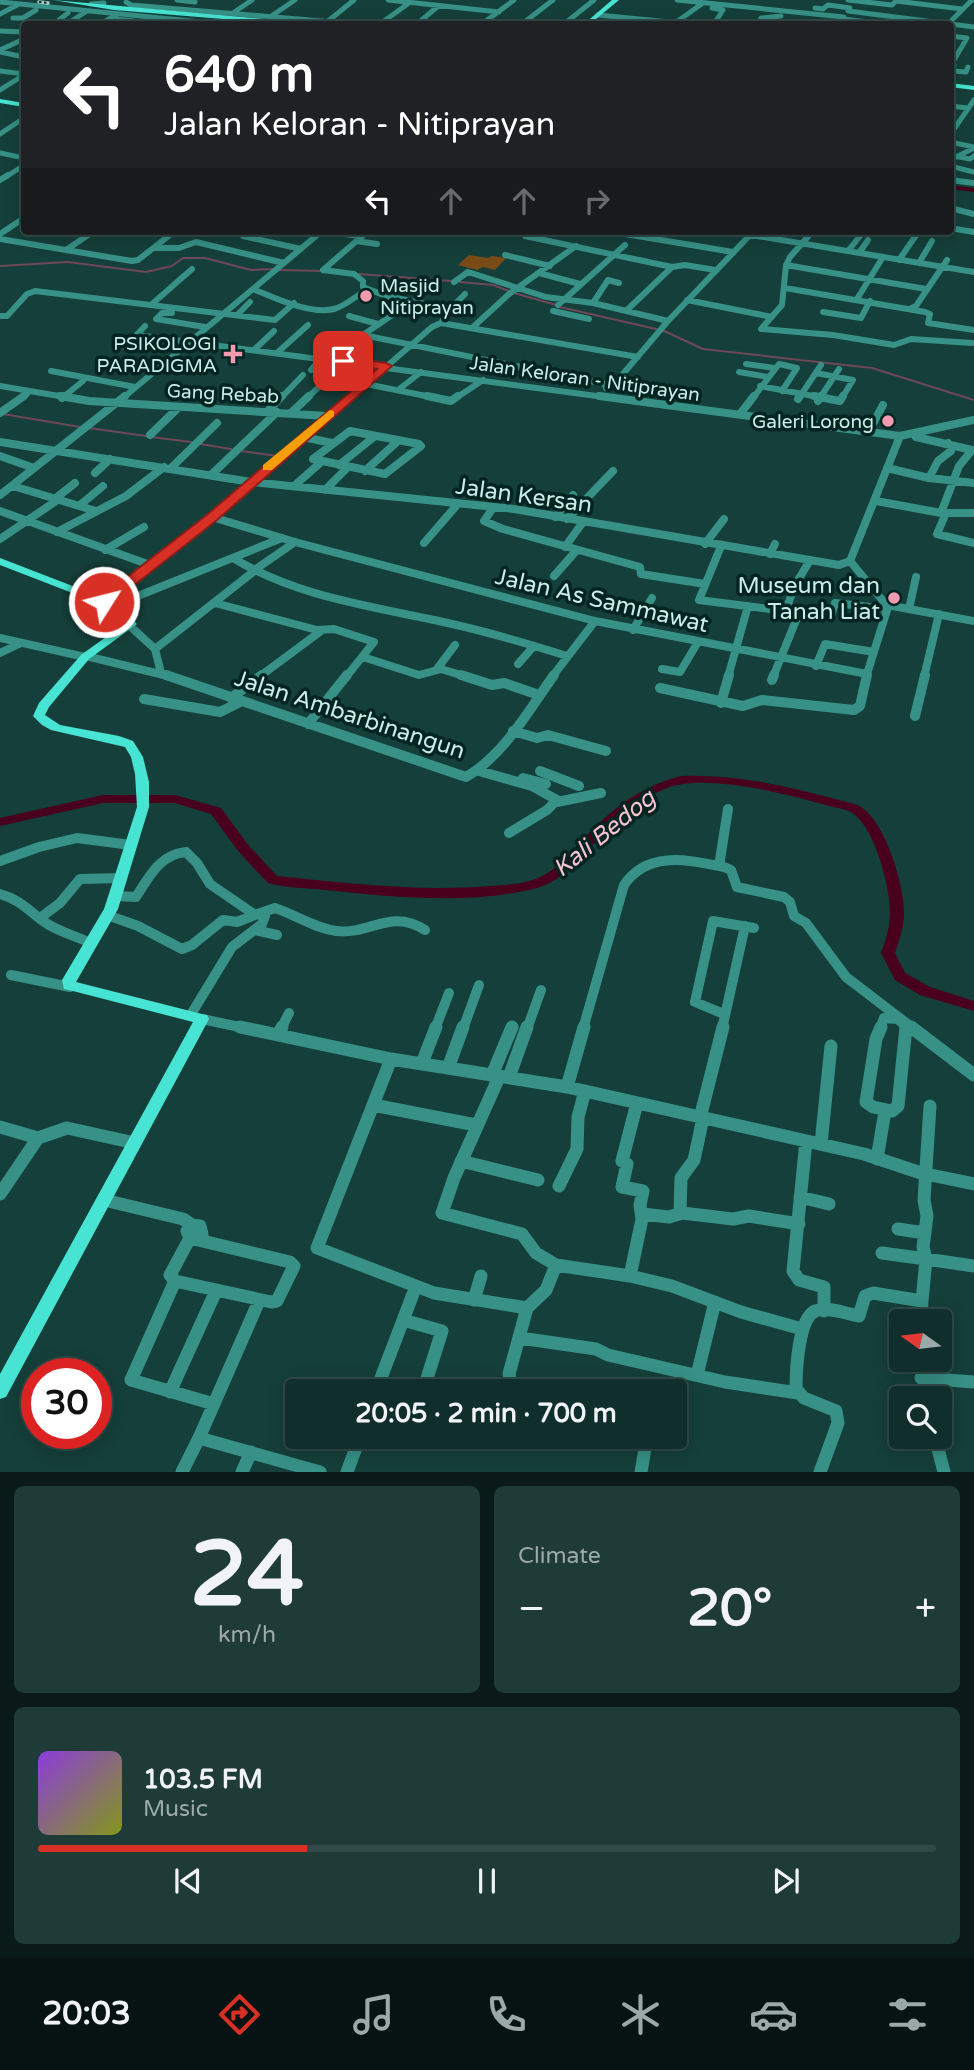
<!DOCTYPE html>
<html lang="en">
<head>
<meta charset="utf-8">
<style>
  body { margin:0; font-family:"Varela Round",sans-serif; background:#1e3b38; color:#f1f3f6; height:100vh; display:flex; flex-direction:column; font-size:26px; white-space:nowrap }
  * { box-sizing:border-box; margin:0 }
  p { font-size:23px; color:#9ca9a9 }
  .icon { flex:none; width:38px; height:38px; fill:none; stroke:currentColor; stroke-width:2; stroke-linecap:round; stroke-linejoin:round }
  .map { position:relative; height:1472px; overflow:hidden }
  .sheet { display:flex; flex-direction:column; gap:14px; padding:14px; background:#091a18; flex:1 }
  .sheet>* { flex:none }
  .top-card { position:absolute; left:21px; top:21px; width:933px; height:214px; border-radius:7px; box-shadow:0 4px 18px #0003,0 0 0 2px #304a48; background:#202124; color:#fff; overflow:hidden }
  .needle { width:46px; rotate:284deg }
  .tools { position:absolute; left:889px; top:1309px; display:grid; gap:14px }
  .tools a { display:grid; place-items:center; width:63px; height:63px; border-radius:7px; background:#102f2c; box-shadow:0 4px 18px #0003,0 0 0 2px #304a48; font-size:35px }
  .speed { position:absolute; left:21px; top:1358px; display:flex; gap:14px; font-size:35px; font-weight:700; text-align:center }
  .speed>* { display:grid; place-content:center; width:91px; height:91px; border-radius:50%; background:#102f2c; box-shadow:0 4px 18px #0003,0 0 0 2px #304a48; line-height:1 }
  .speed .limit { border:10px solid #d22; background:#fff; color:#111 }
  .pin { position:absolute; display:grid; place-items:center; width:60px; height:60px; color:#fff; margin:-30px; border-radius:14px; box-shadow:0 4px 10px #0006 }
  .me { position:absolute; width:77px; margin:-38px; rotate:54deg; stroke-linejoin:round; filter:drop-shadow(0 0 5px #0008) }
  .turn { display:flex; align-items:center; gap:24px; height:147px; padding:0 28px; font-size:32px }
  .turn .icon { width:91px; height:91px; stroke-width:2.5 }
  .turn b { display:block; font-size:49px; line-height:60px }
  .lanes { display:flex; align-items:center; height:66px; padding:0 28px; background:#0003; justify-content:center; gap:35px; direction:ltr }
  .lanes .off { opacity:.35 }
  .big { font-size:52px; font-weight:700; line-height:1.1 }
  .sheet .tile { flex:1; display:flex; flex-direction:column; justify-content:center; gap:10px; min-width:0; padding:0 24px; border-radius:10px; background:#1e3b38 }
  .sheet .dial { align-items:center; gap:0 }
  .dial b { font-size:91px; line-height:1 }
  .song { display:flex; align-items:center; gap:21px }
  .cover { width:84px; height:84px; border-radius:10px; background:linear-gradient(135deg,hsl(270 70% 55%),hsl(70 70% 35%)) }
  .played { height:7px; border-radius:4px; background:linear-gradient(90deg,#d93025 30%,#304a48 30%) }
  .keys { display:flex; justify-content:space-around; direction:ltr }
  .heat { display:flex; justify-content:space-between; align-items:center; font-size:38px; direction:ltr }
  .sheet .tiles { flex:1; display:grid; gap:14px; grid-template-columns:1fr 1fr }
  .tile:last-child { grid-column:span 2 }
  .trip { position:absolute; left:285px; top:1379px; width:402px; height:70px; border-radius:7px; background:#102f2c; box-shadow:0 4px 18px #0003,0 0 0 2px #304a48; font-weight:700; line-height:70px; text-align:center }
  .dock { display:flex; height:112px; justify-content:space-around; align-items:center; background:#061312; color:#9ca9a9 }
  .dock .icon { width:49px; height:49px }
  .dock .active { color:#d93025 }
  .dock b { font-size:32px; color:#f1f3f6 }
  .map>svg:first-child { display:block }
  .green { fill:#7a4b16 }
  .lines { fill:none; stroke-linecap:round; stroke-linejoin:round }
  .stream { stroke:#6f475a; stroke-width:2 }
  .river { fill:#48001d; fill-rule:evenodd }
  .minor-far4 { stroke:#379186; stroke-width:5 }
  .minor-far3 { stroke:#379186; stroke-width:6 }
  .minor-far2 { stroke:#379186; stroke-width:8 }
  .minor-far1 { stroke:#379186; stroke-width:10 }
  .minor { stroke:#379186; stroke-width:13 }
  .major { fill:#48e4d3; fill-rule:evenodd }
  .rail-casing { stroke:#a9cfca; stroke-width:3.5 }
  .rail { stroke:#032421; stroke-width:2; stroke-dasharray:2.5; stroke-linecap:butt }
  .route { fill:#d93025; stroke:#8d1f18; stroke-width:2 }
  .slow { fill:#f59e0b }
  .poi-dot { fill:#f29aaf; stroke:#032421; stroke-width:2.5 }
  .labels { text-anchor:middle; stroke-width:7; stroke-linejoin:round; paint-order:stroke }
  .far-poi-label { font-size:19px; fill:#c9eee8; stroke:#032421; text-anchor:end }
  .far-street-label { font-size:19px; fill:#c9eee8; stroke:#032421 }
  .street-label { font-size:23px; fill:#c9eee8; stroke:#032421 }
  .poi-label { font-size:23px; fill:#c9eee8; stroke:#032421; text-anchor:end }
  .water-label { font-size:24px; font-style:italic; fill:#fac3cf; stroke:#032421 }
</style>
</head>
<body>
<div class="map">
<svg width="974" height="1472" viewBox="0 0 974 1472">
  <rect width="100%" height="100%" fill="#153f3a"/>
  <path class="green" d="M469,255L488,258L492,256L506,258L495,270L483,267L477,270L458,265Z"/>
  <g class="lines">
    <path class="stream" d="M0,266L68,262L146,272L172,266L183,258H205L251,270L273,269
      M279,270L322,271
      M359,274L451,281
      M460,282L493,285L509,291
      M514,293L556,305
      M560,307L656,329
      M662,330L703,349L872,368L974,400
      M3,414L80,427
      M89,428L146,436
      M151,437L191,442
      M200,444L231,449
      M241,451L277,456"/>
    <path class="river" d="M950,185L974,188V192L950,189Z
      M681,776C735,774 787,786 839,800C847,803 857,803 864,809C887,828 905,887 904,917C903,929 899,941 895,953L905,973L930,987L974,1001V1011L920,995L895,980L881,953C886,940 890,926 890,912C890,886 875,830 854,814C848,809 837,808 829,806C789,794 705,773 667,788C641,798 618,819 599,838C578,859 563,882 533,889C466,905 394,897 326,890C307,888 287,888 268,883L239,852L211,814L175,803H103L0,826V818L103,795H175L221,808L249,846L277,876C347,883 418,892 489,886C507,885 530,884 546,874C563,864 574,848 588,834C614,807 644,785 681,776Z"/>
    <path class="minor-far4" d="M177,0L195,2
      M388,0L499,12
      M677,0L844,17
      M848,0L892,5L897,0
      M896,1L962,9
      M0,2L221,24
      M126,2L131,5L357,24
      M91,4L104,3
      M712,8L723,10L714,24
      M815,8L823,9L828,5L850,8
      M848,11L974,27
      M233,13L252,0
      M0,14L19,4
      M598,15L691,24
      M270,17L295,0
      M13,18H23L36,10
      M114,19L134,21
      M842,19L889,24
      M327,22L354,0
      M55,23L68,13
      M675,23L703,3
      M67,24L87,11
      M100,24L118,14
      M233,24L239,20
      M380,24L409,3
      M417,24L437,7
      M482,24L514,0
      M522,24L553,0
      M564,24L594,0
      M758,24L761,18L781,16
      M948,24L972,0
      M0,31L24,32
      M950,36L967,38L951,65
      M0,50L24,39
      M0,52L24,57
      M954,65L953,71L966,72L968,67
      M0,71L24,74
      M0,90L24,75
      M950,106L968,108
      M0,134L24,118
      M950,135L974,100
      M950,142L974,147
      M0,153L24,158
      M954,156L970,159L974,156
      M950,160L974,148
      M950,166L974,172
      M6,177L24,165"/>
    <path class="minor-far3" d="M0,180L8,175
      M950,180L974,183
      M950,208L974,214
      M950,228L974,232
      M382,231L402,234
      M607,231L733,252
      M727,231L974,272
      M813,231L790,257L786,265L782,305L761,329L833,335L894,345L911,339L972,343
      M0,234L24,218
      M344,234L361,236
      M243,236L301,249
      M525,236L672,267L685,265L715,270
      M0,239L132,261L138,260L175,231
      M356,241L377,244
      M154,248H179L196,242L284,263
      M66,250L94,231
      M848,251L864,231
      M859,253L868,240
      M505,255L550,266
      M899,260L919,231
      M919,263L932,241
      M786,265L926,289
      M323,270L354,274L363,281V287L386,296L450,309L441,323
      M323,270L368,231
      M539,273L580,284
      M454,282L468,272L546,297L593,303L668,321
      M785,288L925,312L930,314L928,323L974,330
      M253,289C275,298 310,315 334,309C346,306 356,295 368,290
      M857,299L883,257
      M687,300L772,317
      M593,303L608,280L619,283
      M152,304L192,269
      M558,305L625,245
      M450,309L465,294
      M910,309L916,306L947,260
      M627,310L672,267
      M553,311L589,319
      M823,312L861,318L870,301
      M172,313H162L156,319L205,327
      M237,315L250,302
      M0,316H7L27,294L35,291L275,320L294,303
      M349,316L378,324
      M472,328L509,294L576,246
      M137,335L612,398
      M363,335L610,385
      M363,335L411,302
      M125,347L145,326
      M255,349L274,331
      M278,352L308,325
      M746,364L775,368
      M311,370L321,358
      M51,371L135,387
      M739,372L768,377
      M816,373L853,380L842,398
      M366,384L436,398
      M0,386L71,398
      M760,386L824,398
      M606,388L622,375L668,321L750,235
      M398,390L421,372
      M21,398L27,394
      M62,398L83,381
      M123,398L322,231
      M281,398L303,375
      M307,398L320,386
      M350,398L432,327L441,323L638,357
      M456,398L483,380
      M753,398L779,364L797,368L782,391
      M799,398L821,365
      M820,398L839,369"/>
    <path class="minor-far2" d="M60,396L89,401L327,416
      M427,396L451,401L458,396
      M599,396L900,436L974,420
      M814,396L840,401L843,396
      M62,398L64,396
      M798,399L800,396
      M818,401L821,396
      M267,412L282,396
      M0,413L24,396
      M291,413L309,396
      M740,414L754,396
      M350,431L419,444L421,446L385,474L313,459Z
      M869,431L883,405
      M150,435L179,407
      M303,437L332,443
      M916,437L972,450L959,466L941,513
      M0,442L251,482L514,509L839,565L850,561L900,436
      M0,456L34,468
      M339,465L374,437
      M171,468L217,423
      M887,468L929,478L974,483
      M365,471L398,441
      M95,473L110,459
      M211,475L277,412
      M929,478L938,461L951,451L948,443
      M13,486L96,511
      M294,486L319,464
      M325,490L346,469
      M0,495L125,396
      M56,498L75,483
      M876,501L941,513H974
      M80,505L103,486
      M493,508L484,521L503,529L640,567L641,574L705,584
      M0,511L153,566
      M946,513L937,534L974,543
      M212,517L295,542L595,621L867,674L888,607L850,561
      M555,517L573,495
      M567,519L613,471
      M57,532L126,496L164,467
      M0,539L59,499
      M424,543L457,505
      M705,544L724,519
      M721,546L699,600L825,616H831L835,603L887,609
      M565,547L583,522
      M105,550L144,527
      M770,554L775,544
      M233,558C297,597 371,606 443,622C485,631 526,643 567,656
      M256,569L295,542
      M554,576L576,551
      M771,588L793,591
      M104,602L212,517L352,396
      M215,603L317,630L334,629L374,642L346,677
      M887,605L974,621
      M113,606L282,538
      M909,609L916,577
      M786,610L795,585L809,562
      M130,626L155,649L161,673
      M633,630L652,598
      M0,638L85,657
      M155,649L253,572
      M0,653L19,644
      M86,656L172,677
      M363,657L419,675L441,669L467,677
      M518,664L534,646
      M816,666L825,644L874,652
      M437,669L455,645
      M662,669L680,672L698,642
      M259,677L321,631
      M552,677L595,621
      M728,677L748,606
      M773,677L799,613
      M866,677L867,674
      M924,677L939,614"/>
    <path class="minor-far1" d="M166,675L466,777C504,755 529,710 554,675
      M461,675L492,685L504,683L539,695
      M772,680L774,675
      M660,688L743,706L762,700L854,710L860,706L867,675
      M231,698L262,675
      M144,699L220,712L240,702
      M721,703L729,675
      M915,716L925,675
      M308,724L347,675
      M513,731L537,738L548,735L606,751
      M479,771L532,786L557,800L547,810L509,833
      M540,771L579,786
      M523,778L546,784
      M557,802L601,793
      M0,861L39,847L77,838L131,845
      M719,866L728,809
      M0,894C19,899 28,910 43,921C56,931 76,936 91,943
      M116,896L136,897C149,877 160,854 186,852L197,863L210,884L255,915L275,908C296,915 314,928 336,931C370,935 391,908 425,930
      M107,915L138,926L182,949L192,945L223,920L237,922L255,915
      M40,918L60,903L80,879L122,878
      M254,930L277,935
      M11,975L70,987
      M724,1014L695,1002L713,921L754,928
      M190,1016L232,947L262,924L265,916L263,912
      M202,1019L249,1029
      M281,1029L289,1013
      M435,1029L449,993
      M463,1029L479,985
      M511,1029L512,1026
      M527,1029L541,990
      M583,1029L624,885C648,850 688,860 724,867L731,870L737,887L784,897L790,902L794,916L806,923L846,977L914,1029
      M722,1029L745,926
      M880,1029L884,1018L898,1019L908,1029"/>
    <path class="minor" d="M240,1027L391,1059L567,1087L864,1154L921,1173L974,1184
      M881,1027L876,1039L866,1102L873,1107L892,1111L898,1106L906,1027
      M911,1027L974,1075
      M279,1034L282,1027
      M391,1059L317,1248L434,1293L527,1308
      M422,1063L436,1027
      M448,1068L463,1027
      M492,1075L512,1027
      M499,1077L454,1178L442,1213L522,1234L536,1253L556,1265L630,1276L672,1286L741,1312L802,1329
      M509,1077L527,1027
      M567,1087L584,1027
      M373,1105L476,1125
      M700,1118L723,1027
      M0,1127L38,1138
      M806,1141L793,1271L799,1280L824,1287V1311
      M821,1144L831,1046
      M877,1159L885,1111
      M461,1161L538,1180
      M559,1186L577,1149L578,1117L585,1091
      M0,1194L38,1138L67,1128L135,1143
      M800,1197L829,1204
      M104,1200L183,1219L192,1225L200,1226L202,1234L196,1238
      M642,1214L669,1217L682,1213L733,1219L749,1216L799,1224
      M680,1214L681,1178L694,1160L703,1118
      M898,1229L925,1233
      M190,1238L170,1275L175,1281L131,1380L214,1404
      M882,1253L926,1259L923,1247L927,1216L924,1200L930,1106
      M630,1276L642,1219L640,1205L643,1191L622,1187L627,1164L622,1161L637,1103
      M175,1281L271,1302L277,1301L294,1266L290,1262L190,1238L187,1231L192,1225
      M474,1300L481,1276
      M259,1301L199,1438L320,1472
      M403,1320L442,1331L423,1391
      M921,1321L922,1301
      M520,1338L596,1349L608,1355L725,1382L798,1393
      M921,1360L926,1398
      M697,1375L715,1302
      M921,1378L974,1382
      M376,1391L413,1294
      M532,1391L511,1384L509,1374L527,1308L546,1290L556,1265
      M170,1392L216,1291
      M935,1437L944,1472
      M182,1472L199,1438
      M242,1472L251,1452
      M347,1472L360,1437
      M641,1472L647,1437
      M820,1472L838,1423L836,1411L804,1398L796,1389C796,1372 798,1319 815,1311C827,1306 847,1314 859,1316L865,1296L873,1293L922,1301L926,1259L974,1266"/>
    <path class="major" d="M53,0L298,22L301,24H283L114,10Z
      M612,0H619L590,24H584Z
      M950,83L974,86V90L950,87Z
      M0,99L24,103V107L0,103Z
      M0,558L114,602L137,624L89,659L49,707L45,715L60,725L119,736L133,741L143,757L149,782V807L118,909L76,982L202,1014L207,1015L209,1019L6,1397L0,1399V1374L193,1022L69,990L64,989L62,980L104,909L137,807L135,774L131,757L125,747L51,730L42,725L33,716L39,703L81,655L124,624L106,606L0,565Z"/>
    <g class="rail-casing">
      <path id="rail" d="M39,2L48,3"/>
    </g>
    <use href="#rail" class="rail"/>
  </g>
  <path class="route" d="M343,357L386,363L392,366L217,520L109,605H99L97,602L99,599L208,514L377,369L339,363V358Z"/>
  <path class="slow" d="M330,410L334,411V416L272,470H263V465Z"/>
  <g class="poi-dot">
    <circle cx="366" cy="296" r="7"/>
    <path d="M229.5 343.5h7v7h7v7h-7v7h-7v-7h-7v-7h7z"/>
    <circle cx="888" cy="421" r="7"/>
    <circle cx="894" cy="598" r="7"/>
  </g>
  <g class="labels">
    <g class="far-poi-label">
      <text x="380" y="292" text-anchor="start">Masjid<tspan x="380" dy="22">Nitiprayan</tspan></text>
      <text x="217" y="350">PSIKOLOGI<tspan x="217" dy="22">PARADIGMA</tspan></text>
      <text x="874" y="428">Galeri Lorong</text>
    </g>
    <g class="far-street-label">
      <text transform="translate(585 378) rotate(8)" y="7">Jalan Keloran - Nitiprayan</text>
      <text transform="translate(223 393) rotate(3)" y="7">Gang Rebab</text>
    </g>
    <g class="street-label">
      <text transform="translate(524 495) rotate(8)" y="8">Jalan Kersan</text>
      <text transform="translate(602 600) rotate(13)" y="8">Jalan As Sammawat</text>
      <text transform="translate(350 714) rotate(18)" y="8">Jalan Ambarbinangun</text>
    </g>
    <g class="poi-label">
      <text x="880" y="593">Museum dan<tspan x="880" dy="26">Tanah Liat</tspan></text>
    </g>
    <g class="water-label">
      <text transform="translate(604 833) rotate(-39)" y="8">Kali Bedog</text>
    </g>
  </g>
</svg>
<div class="tools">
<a><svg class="needle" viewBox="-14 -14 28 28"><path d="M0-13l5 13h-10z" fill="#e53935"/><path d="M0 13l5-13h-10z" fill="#9ca9a9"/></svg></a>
<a><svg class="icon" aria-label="search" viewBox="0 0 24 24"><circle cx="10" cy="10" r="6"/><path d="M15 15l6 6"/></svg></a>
</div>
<div class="speed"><div class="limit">30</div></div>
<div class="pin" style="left:343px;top:361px;background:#d93025"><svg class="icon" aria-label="arrive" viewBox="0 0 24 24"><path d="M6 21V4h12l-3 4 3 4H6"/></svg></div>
<svg class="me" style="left:104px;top:602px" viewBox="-20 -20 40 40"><circle r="17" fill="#d93025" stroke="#fff" stroke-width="3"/><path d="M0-11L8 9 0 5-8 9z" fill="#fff"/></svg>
<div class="trip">20:05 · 2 min · 700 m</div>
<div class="top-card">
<div class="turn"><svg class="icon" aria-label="left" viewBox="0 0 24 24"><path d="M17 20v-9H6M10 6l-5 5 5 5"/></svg><div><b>640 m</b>Jalan Keloran - Nitiprayan</div></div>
<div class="lanes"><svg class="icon" aria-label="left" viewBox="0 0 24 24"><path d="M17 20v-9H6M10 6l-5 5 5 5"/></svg><svg class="icon off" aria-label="ahead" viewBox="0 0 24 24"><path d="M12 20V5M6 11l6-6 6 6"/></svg><svg class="icon off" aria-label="ahead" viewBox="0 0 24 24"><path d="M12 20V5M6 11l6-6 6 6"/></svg><svg class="icon off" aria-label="right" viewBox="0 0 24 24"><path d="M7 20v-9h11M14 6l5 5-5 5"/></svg></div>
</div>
</div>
<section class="sheet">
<div class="tiles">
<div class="tile dial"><b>24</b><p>km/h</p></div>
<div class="tile"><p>Climate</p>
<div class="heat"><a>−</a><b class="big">20°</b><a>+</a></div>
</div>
<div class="tile">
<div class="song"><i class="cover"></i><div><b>103.5 FM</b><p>Music</p></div></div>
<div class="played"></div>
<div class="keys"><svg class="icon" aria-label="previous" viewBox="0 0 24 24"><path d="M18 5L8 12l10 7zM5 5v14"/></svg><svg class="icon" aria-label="pause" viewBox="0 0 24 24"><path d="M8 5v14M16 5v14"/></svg><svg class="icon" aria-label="next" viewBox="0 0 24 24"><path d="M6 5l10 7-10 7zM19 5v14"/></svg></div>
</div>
</div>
</section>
<nav class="dock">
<b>20:03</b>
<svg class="icon active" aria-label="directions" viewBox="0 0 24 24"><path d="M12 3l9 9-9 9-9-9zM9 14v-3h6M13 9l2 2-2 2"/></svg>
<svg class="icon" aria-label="music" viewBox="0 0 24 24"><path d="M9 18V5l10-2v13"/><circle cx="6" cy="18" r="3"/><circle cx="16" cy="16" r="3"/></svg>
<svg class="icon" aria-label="phone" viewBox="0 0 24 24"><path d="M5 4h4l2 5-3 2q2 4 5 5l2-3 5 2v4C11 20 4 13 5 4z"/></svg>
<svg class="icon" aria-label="climate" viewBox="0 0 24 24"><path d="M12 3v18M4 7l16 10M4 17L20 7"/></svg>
<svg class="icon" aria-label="car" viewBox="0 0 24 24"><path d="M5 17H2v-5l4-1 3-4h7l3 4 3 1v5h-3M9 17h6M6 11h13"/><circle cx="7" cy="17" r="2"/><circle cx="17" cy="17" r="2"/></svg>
<svg class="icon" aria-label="filters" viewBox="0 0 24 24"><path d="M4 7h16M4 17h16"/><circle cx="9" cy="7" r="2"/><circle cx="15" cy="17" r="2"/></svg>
</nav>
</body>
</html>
